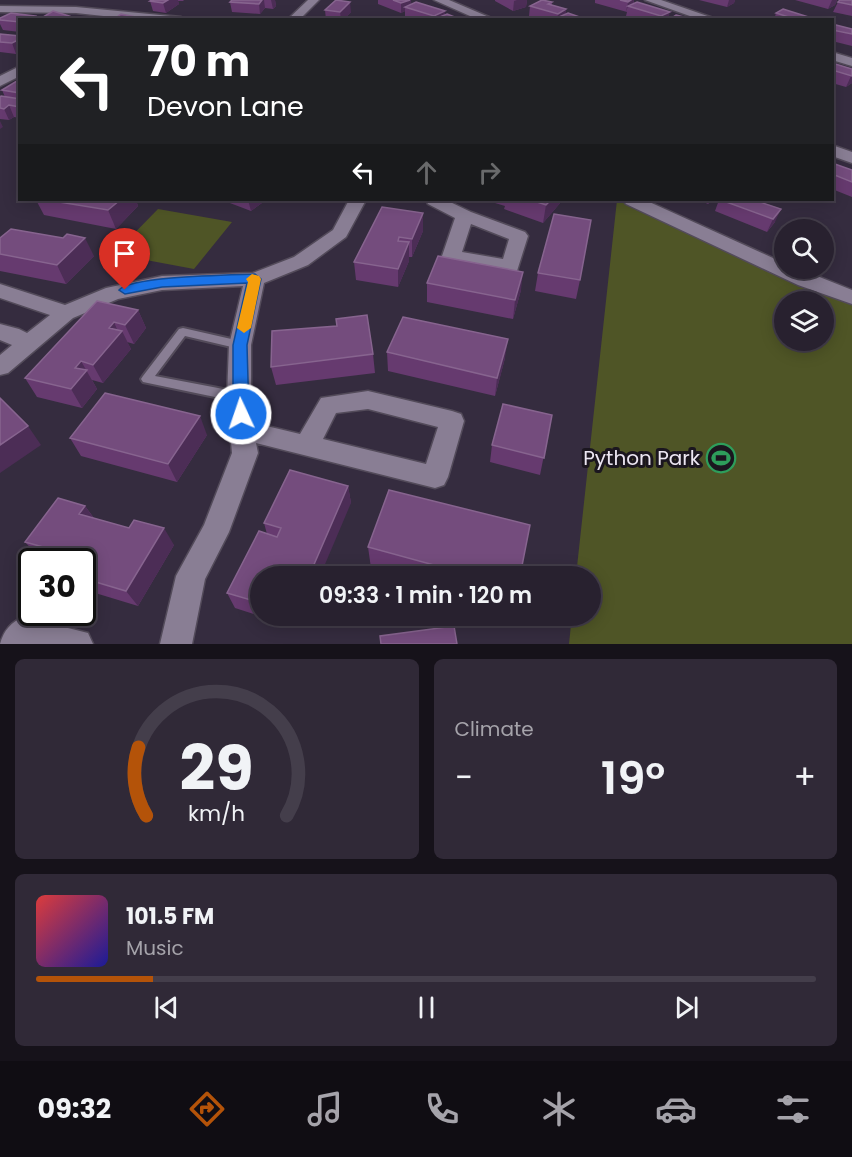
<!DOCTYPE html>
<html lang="en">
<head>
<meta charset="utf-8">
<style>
  body { margin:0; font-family:Poppins,sans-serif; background:#302937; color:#f1f3f6; height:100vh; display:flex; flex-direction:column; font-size:22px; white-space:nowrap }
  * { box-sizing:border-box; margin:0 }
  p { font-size:20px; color:#a5a3aa }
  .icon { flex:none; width:33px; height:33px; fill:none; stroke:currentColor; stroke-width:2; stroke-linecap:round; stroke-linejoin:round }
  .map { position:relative; height:644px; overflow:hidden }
  .details { display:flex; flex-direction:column; gap:15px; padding:15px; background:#16121a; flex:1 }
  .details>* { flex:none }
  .guide { position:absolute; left:18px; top:18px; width:816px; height:183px; border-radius:0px; box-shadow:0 3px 15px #0003,0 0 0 2px #443e4b; background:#202124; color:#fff; overflow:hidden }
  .tools { position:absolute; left:774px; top:219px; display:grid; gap:12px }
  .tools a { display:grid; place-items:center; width:60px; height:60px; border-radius:50%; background:#28212f; box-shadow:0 3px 15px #0003,0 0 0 2px #443e4b; font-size:30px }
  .speed { position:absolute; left:18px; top:548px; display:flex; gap:12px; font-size:30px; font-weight:700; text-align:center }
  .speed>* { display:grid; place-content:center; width:78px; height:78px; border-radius:50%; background:#28212f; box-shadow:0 3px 15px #0003,0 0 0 2px #443e4b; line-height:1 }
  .speed .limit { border:3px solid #111; border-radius:9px; background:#fff; color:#111 }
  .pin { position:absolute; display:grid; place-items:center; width:51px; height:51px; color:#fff; margin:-62px -26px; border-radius:50% 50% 50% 0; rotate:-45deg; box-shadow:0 0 6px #0007 }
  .pin .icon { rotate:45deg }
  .me { position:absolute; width:66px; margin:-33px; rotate:357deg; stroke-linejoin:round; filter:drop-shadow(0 0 4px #0008) }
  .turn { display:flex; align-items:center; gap:21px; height:126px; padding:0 30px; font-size:27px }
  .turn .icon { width:78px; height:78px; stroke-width:2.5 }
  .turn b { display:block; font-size:42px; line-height:51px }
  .lanes { display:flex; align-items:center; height:57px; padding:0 30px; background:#0003; justify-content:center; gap:30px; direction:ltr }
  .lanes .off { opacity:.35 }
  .big { font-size:45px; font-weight:600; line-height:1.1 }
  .details .tile { flex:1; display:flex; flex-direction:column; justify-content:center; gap:9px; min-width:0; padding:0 21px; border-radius:9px; background:#302937 }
  .details .dial { align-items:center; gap:0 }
  .dial svg { height:156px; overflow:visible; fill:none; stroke:#443e4b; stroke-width:7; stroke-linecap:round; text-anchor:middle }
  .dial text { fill:#f1f3f6; stroke:none }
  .song { display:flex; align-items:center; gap:18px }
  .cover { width:72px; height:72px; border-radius:9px; background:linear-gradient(135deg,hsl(0 70% 55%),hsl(240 70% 35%)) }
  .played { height:6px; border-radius:3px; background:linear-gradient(90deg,#b45309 15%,#443e4b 15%) }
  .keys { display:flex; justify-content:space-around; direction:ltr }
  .heat { display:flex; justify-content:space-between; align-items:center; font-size:33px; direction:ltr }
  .details .tiles { flex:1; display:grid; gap:15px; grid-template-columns:1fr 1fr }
  .tile:last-child { grid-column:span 2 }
  .trip { position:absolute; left:250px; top:566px; width:351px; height:60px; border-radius:30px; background:#28212f; box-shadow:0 3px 15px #0003,0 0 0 2px #443e4b; font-weight:600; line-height:60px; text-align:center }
  .tabs { display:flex; height:96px; justify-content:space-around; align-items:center; background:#100d13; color:#a5a3aa }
  .tabs .icon { width:42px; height:42px }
  .tabs .on { color:#b45309 }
  .tabs b { font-size:27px; color:#f1f3f6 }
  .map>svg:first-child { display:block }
  .green { fill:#4f5526; fill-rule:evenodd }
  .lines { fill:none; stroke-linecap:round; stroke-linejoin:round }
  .service-casing { stroke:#534b5a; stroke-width:4 }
  .minor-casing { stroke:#534b5a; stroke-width:3 }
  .service { fill:#897e94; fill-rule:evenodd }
  .minor { fill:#897e94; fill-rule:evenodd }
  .wall { fill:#663a6f }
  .shaded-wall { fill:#4c2d56 }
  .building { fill:#744c7d; stroke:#87648f; stroke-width:1.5 }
  .route { fill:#1a73e8; stroke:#114b97; stroke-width:1.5 }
  .slow { fill:#f59e0b }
  .labels { text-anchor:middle; stroke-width:6; stroke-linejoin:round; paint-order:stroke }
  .near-poi-label { font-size:20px; fill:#ece6f2; stroke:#1b161f; text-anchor:end }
</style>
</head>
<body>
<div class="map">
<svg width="852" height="644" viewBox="0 0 852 644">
  <rect width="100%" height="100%" fill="#352c3f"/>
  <path class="green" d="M617,200H624L759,266L852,301V644H569L572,615H591V576H576ZM784,302H824V340H784Z
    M158,209L232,222L194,269L114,254Z"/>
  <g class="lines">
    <g class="service-casing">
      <path id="service" d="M183,328L240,341L244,342L245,345L244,348L240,349L185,336L155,376L239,392L243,394L245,397L243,400L239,402L143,382L141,379L143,376L179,329Z"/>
    </g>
    <g class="minor-casing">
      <path id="minor" d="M308,0H319L299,20H287Z
        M434,0H449L496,20H479Z
        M645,0H661L719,20H701Z
        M0,6L76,7L181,17L186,20H140L76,13L0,12Z
        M832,52L852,58V66L832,60Z
        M20,66V76L0,86V76Z
        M832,145L852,152V163L832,156Z
        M349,200H366L346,237L308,265L264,283L251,345V397L254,423L300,434L321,398L368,391L452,411L461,414L464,421L448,477L444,485L435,488L256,443L258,453L229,532L205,579L192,644H160L176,576L204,525L232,453L227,397L229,345L243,286L162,290L118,299L73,318L8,373L0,375V355L12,345L0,340V324L19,329L27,333L50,315L0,298V284L65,305L106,288L162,276L253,273L294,257L333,230ZM368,409L438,427L426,464L323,439L336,413Z
        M426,200H446L471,212L525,232L528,236L517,271L510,273L444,260L442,256L455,218L428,204ZM471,224L509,239L503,259L462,252Z
        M623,200H645L784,263V268H797L852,290V304L798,285L626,204Z
        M24,617L88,633L93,644H0C4,630 11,622 24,617Z"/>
    </g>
    <use href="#service" class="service"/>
    <use href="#minor" class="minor"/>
  </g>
  <path class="wall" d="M152,0H184L183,1H178L179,4L166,13L153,11L150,1Z
    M232,0H275L276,6L273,9L265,8L260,14L232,12L230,2Z
    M378,0H411V5L462,20H413L405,17V11L401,13L378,4Z
    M495,0H527L526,7L513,11L495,1Z
    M595,0H634V3L668,20H638L626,16L627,12L595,3Z
    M699,0H735L734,3L727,7Z
    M795,0H837L835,5L828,9Z
    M852,0V16L833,12L838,2Z
    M552,2V5L566,9L565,14L588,20H541L529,16L530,6Z
    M325,10L351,12L343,20H326Z
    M776,13L818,20H774Z
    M0,18L20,20V32L3,30L0,24Z
    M832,24L852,29V46L832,41Z
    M0,34L20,36L16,54L0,52Z
    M832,63L852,69V83L846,87L832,83Z
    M20,79V118L14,117L9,120L0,119V97H5L2,90Z
    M832,163L852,170V197L832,189Z
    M36,200H136L138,206L116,229L44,215Z
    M222,200H266L251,211Z
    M485,200H561V202L543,223L504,209L505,206Z
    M699,200H713L708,204Z
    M719,200H754L775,222L767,232L715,211Z
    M382,207L423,231L412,257H409V261L398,287L356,280L354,262Z
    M0,238L94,256L66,284L0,271Z
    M538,273L580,280L576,299L535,291Z
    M427,283L521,290L513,319L427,302Z
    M97,301L138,310L146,328L134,344L127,342L131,349L103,383L92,380L97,389L82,408L37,397L25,378Z
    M387,352L505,358L495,396L388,371Z
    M373,354L375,373L276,385L271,367Z
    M552,415L540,475L490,462L492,445Z
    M207,435L177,482L81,456L70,438Z
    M348,486L351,503L261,576V615H304L298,628L235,608L227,593L267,534L264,523Z
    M85,506L94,518L129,528L174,545L138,606L82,589V561L47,560L40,558L25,542Z
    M368,547L520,576H398L371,568Z"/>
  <path class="shaded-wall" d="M168,0H178L179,4L166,13L163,3Z
    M262,0H264L265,8L260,14L259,4Z
    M271,0H275L276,6L273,9Z
    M410,0H411L412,9L405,7V11L401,13V3Z
    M517,0H527L526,7L513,11L514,1Z
    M631,0H634L633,7L628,6L626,12L628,2Z
    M729,0H735L734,3L727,7Z
    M832,0H837L835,5L828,9Z
    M350,2L351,12L343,20H341L340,12Z
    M566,9L565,19L559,17L558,20H557L558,14Z
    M445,11V20L437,18V20H434V16Z
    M670,12L668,20H661V16Z
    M69,16L71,20H61Z
    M20,39V52L16,54L12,43Z
    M851,76H852V83L846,87Z
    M9,105L14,117L9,120L4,109Z
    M0,121L3,127L0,129Z
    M120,200H136L138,206L116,229L108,210Z
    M248,200H266L251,211Z
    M551,200H561V202L543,223L546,205Z
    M781,209L775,222L767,232L773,219Z
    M423,213V231L412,257V239Z
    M85,238L94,256L66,284L57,265Z
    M409,242V261L398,287V269Z
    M523,272L521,290L513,319L515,300Z
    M138,310L146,328L134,344L125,325Z
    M114,322L119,334L122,331L131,349L103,383L93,365L109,328Z
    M508,339L505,358L495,396L497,378Z
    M81,361L97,389L82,408L71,389L75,368Z
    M200,416L207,435L177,482L168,464Z
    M28,426L41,445L0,473V445Z
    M348,486L351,503L320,576H309Z
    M85,506L97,523L79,514Z
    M164,528L174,545L138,606L126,591Z
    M293,615H304L298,628Z"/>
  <path class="building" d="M152,0H168L163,3L150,1Z
    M232,0H262L259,4L230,2Z
    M336,0L350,2L340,12L325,10Z
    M393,0H410L401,3Z
    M542,0L552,2L548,4L566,9L558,14L530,6Z
    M620,0H631L628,2Z
    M840,0H852V5L838,2Z
    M416,2L445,11L434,16L405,7Z
    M637,2L670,12L661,16L628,6Z
    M783,9L818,20H798L776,13Z
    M53,11L69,16L61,20H38Z
    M11,13L35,16L28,20H20V22L0,20V18Z
    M568,13L588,20H567L559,17Z
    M121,14L145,19L113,20Z
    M447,14L462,20H441L437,18Z
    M676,15L696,20L670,19Z
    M350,17L356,20H343Z
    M832,24L852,29V34L832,30Z
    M0,34L20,36V39L12,43L0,42Z
    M832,63L852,69V76L832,70Z
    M20,79V93L2,90Z
    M1,96L20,99V107L9,105L4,109L0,108V97Z
    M832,163L852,170V182L832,174Z
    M47,200H120L108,210Z
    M531,200H551L546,205Z
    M721,200H754L781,209L773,219Z
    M382,207L423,213L412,239L399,237L398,241L409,242L398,269L354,262Z
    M554,214L591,220L580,280L538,273Z
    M11,229L63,238L67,234L85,238L57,265L0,254V238Z
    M438,256L523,272L515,300L427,283Z
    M97,301L138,310L125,325L114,322L109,328L122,331L93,365L81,361L75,368L87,370L71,389L25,378Z
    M367,315L373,354L271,367L272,331L337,326L336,319Z
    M403,317L508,339L497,378L387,352Z
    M105,393L200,416L168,464L70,438Z
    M0,398L28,426L0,445Z
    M503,404L552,415L544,458L492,445Z
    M290,470L348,486L309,576H261V603L227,593L259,531L277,537L281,528L264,523Z
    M389,490L530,525L520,576H474L368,547Z
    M58,498L85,506L79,514L129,528L134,520L164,528L126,591L82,578V561H47L54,550L25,542Z
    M454,626L457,644H381L380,636Z"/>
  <path class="route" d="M255,274L261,279L247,345L249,414L246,418L241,420L235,418L233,414V345L247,283L162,287L125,294L119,290C131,276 231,275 255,274Z"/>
  <path class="slow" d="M252,274L259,276L261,279L251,328L244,333L237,328L248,282L246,279Z"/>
  <defs>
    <g id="stadium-ring" transform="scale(1.5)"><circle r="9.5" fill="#1b161f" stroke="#2e9e5b" stroke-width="1.5"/><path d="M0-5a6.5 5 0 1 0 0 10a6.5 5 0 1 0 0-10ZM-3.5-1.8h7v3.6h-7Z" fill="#2e9e5b"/></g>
  </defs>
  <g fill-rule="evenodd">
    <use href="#stadium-ring" x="721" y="458"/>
  </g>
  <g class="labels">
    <g class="near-poi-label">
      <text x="700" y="465">Python Park</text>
    </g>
  </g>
</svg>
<div class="tools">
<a><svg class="icon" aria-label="search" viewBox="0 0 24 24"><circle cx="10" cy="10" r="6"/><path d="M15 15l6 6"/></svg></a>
<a><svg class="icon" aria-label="layers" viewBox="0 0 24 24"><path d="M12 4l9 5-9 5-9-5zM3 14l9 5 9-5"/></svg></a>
</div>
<div class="speed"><div class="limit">30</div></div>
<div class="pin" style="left:125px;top:290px;background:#d93025"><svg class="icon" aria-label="arrive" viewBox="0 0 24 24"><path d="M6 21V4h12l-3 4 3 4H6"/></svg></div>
<svg class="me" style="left:241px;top:414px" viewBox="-20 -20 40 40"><circle r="17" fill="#1a73e8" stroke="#fff" stroke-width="3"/><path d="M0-11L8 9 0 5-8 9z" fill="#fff"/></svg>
<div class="trip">09:33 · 1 min · 120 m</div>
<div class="guide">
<div class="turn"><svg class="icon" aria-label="left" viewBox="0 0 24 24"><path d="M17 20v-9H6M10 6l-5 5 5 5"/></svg><div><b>70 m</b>Devon Lane</div></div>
<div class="lanes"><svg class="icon" aria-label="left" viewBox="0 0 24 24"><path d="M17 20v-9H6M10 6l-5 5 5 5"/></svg><svg class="icon off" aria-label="ahead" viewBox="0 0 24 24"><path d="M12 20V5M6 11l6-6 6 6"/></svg><svg class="icon off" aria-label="right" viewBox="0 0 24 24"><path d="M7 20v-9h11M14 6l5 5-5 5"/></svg></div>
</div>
</div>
<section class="details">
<div class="tiles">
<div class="tile dial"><svg viewBox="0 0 100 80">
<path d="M14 69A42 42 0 1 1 86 69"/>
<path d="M14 69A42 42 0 0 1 10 34" stroke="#b45309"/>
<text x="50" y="56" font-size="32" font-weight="700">29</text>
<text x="50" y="72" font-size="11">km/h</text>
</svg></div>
<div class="tile"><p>Climate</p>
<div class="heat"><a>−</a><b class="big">19°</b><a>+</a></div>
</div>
<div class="tile">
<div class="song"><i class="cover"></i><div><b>101.5 FM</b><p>Music</p></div></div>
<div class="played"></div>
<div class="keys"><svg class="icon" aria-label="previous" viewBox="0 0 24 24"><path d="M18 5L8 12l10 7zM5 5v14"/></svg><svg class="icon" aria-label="pause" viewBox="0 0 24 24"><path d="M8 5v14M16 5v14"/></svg><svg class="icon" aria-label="next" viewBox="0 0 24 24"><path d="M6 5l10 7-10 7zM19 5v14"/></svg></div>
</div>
</div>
</section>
<nav class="tabs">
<b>09:32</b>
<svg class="icon on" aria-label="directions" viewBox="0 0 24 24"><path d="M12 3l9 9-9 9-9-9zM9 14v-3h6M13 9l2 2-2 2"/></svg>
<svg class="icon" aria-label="music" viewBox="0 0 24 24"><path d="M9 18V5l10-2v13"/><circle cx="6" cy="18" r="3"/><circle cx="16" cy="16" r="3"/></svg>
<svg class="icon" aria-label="phone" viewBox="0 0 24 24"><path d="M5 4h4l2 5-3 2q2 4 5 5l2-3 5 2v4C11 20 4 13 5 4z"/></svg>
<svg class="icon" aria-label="climate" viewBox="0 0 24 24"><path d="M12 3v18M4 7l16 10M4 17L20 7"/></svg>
<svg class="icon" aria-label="car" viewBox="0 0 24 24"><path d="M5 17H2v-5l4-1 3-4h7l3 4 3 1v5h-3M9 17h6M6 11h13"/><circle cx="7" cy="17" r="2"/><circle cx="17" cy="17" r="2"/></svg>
<svg class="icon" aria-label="filters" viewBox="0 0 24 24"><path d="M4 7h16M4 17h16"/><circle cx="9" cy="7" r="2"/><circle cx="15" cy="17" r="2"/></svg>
</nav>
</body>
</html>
